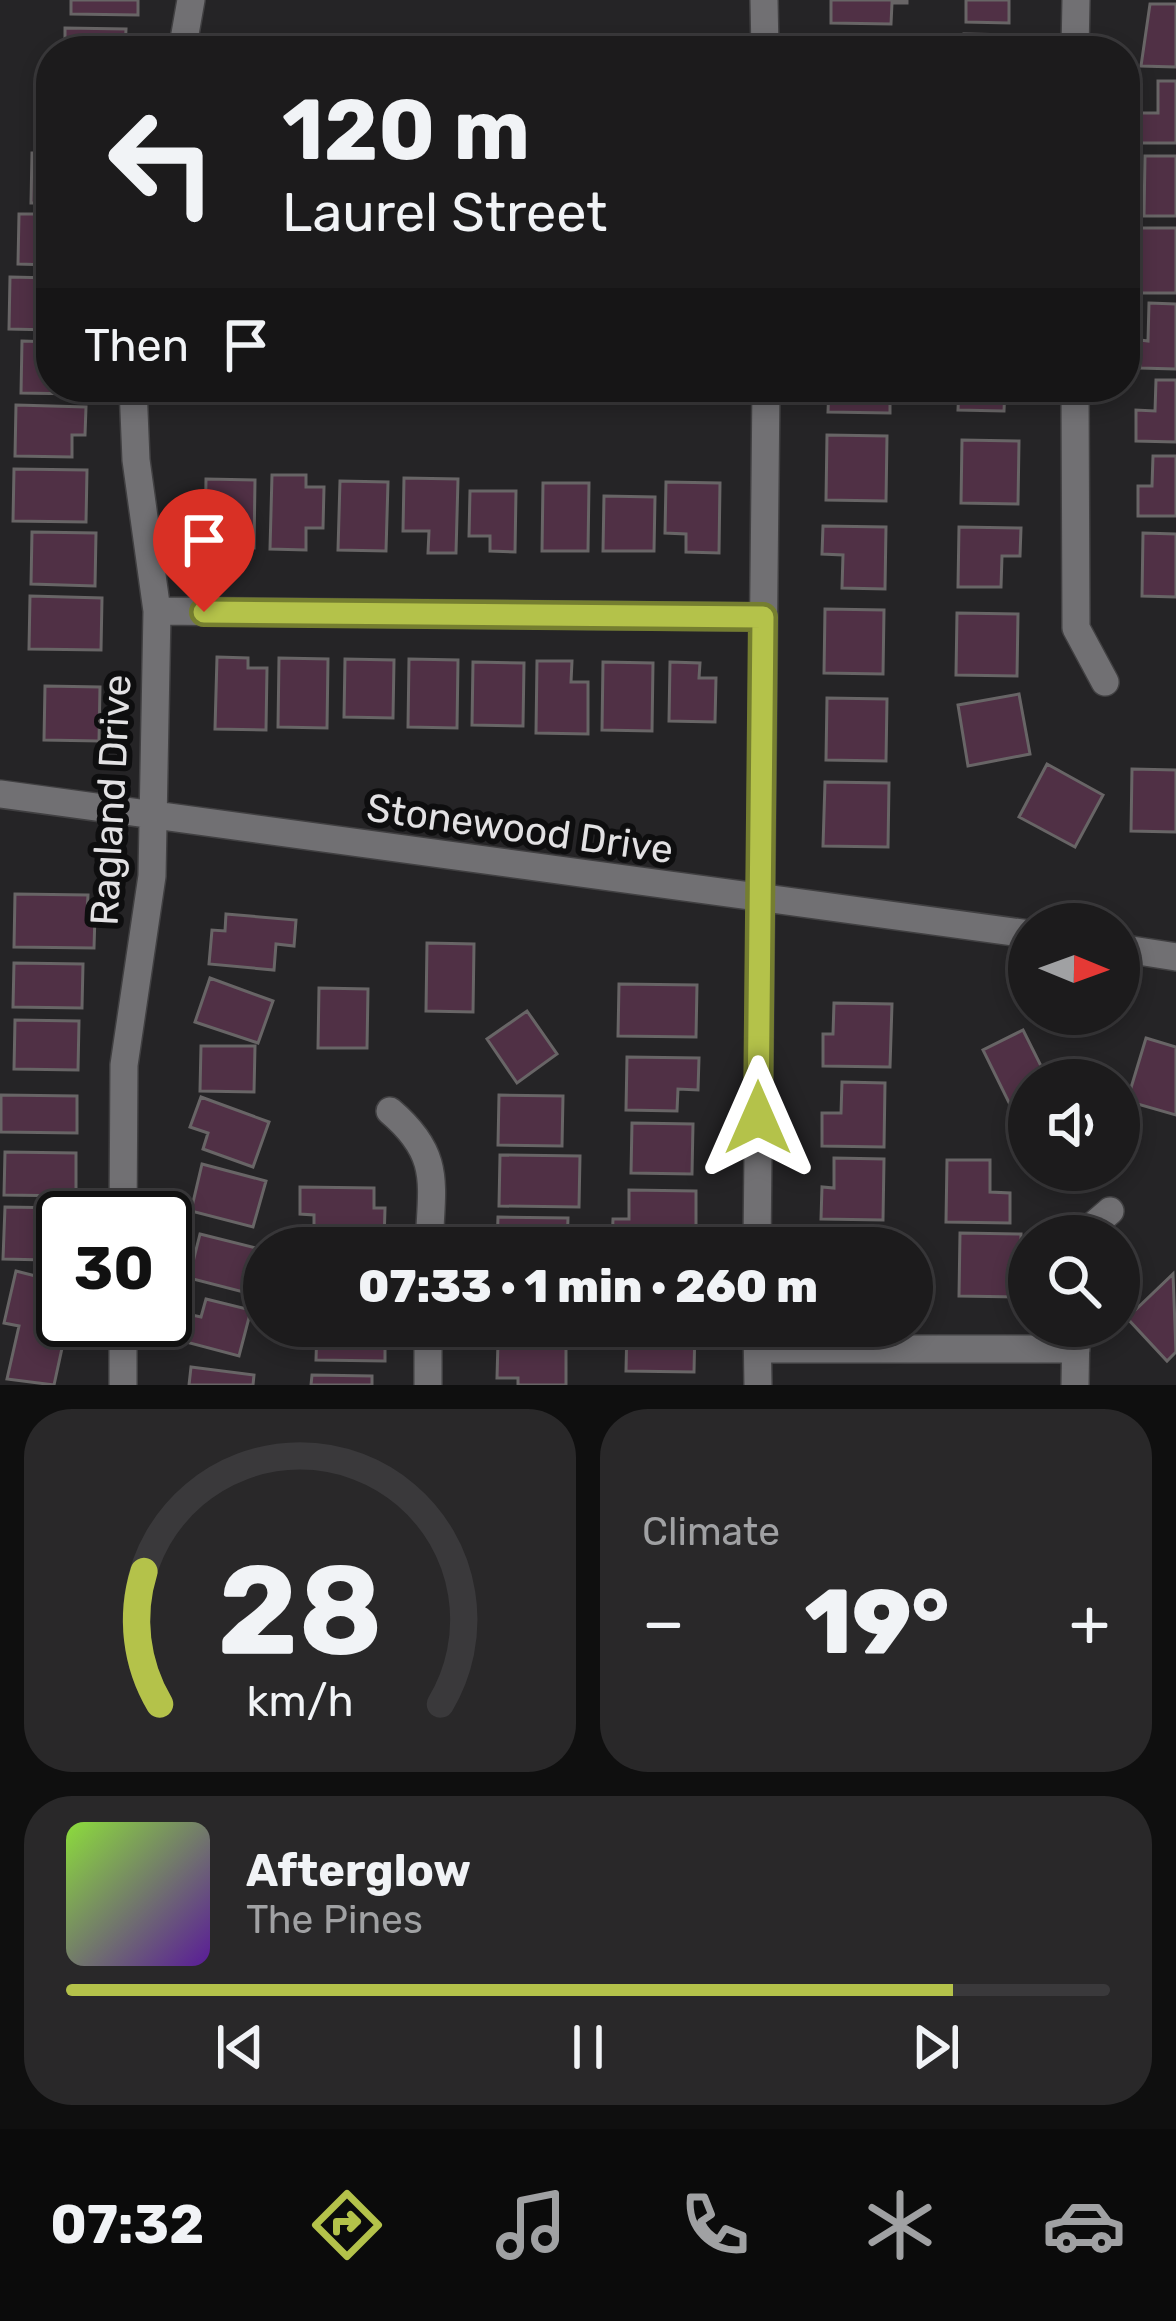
<!DOCTYPE html>
<html lang="en">
<head>
<meta charset="utf-8">
<style>
  body { margin:0; font-family:Rubik,sans-serif; background:#292829; color:#f1f3f6; height:100vh; display:flex; flex-direction:column; font-size:45px; white-space:nowrap }
  * { box-sizing:border-box; margin:0 }
  p { font-size:39px; color:#a0a1a3 }
  .icon { flex:none; width:66px; height:66px; fill:none; stroke:currentColor; stroke-width:2; stroke-linecap:round; stroke-linejoin:round }
  .map { position:relative; height:1385px; overflow:hidden }
  .side { display:flex; flex-direction:column; gap:24px; padding:24px; background:#0f0f0f; flex:1 }
  .side>* { flex:none }
  .hud { position:absolute; left:36px; top:36px; width:1104px; height:366px; border-radius:48px; box-shadow:0 6px 18px #0003,0 0 0 3px #3a393b; background:#1c1b1c; color:#f1f3f6; overflow:hidden }
  .needle { width:78px; rotate:91deg }
  .tools { position:absolute; left:1008px; top:903px; display:grid; gap:24px }
  .tools a { display:grid; place-items:center; width:132px; height:132px; border-radius:50%; background:#1c1b1c; box-shadow:0 6px 18px #0003,0 0 0 3px #3a393b; font-size:60px }
  .speed { position:absolute; left:36px; top:1191px; display:flex; gap:24px; font-size:60px; font-weight:700; text-align:center }
  .speed>* { display:grid; place-content:center; width:156px; height:156px; border-radius:50%; background:#1c1b1c; box-shadow:0 6px 18px #0003,0 0 0 3px #3a393b; line-height:1 }
  .speed .limit { border:6px solid #111; border-radius:18px; background:#fff; color:#111 }
  .pin { position:absolute; display:grid; place-items:center; width:102px; height:102px; color:#fff; margin:-123px -51px; border-radius:50% 50% 50% 0; rotate:-45deg; box-shadow:0 0 12px #0007 }
  .pin .icon { rotate:45deg }
  .me { position:absolute; width:132px; margin:-66px; rotate:0deg; stroke-linejoin:round; filter:drop-shadow(0 0 9px #0008) }
  .turn { display:flex; align-items:center; gap:42px; height:252px; padding:0 48px; font-size:54px }
  .turn .icon { width:156px; height:156px; stroke-width:2.5 }
  .turn b { display:block; font-size:84px; line-height:102px }
  .then { display:flex; align-items:center; height:114px; padding:0 48px; background:#0003; gap:24px; font-size:45px }
  .big { font-size:90px; font-weight:800; line-height:1.1 }
  .side .widget { flex:1; display:flex; flex-direction:column; justify-content:center; gap:18px; min-width:0; padding:0 42px; border-radius:48px; background:#292829 }
  .side .dial { align-items:center; gap:0 }
  .dial svg { height:312px; overflow:visible; fill:none; stroke:#3a393b; stroke-width:7; stroke-linecap:round; text-anchor:middle }
  .dial text { fill:#f1f3f6; stroke:none }
  .song { display:flex; align-items:center; gap:36px }
  .cover { width:144px; height:144px; border-radius:18px; background:linear-gradient(135deg,hsl(90 70% 55%),hsl(270 70% 35%)) }
  .played { height:12px; border-radius:6px; background:linear-gradient(90deg,#b4c24a 85%,#3a393b 85%) }
  .keys { display:flex; justify-content:space-around; direction:ltr }
  .heat { display:flex; justify-content:space-between; align-items:center; font-size:66px; direction:ltr }
  .side .tiles { flex:1; display:grid; gap:24px; grid-template-columns:1fr 1fr }
  .widget:last-child { grid-column:span 2 }
  .trip { position:absolute; left:243px; top:1227px; width:690px; height:120px; border-radius:60px; background:#1c1b1c; box-shadow:0 6px 18px #0003,0 0 0 3px #3a393b; font-weight:800; line-height:120px; text-align:center }
  .dock { display:flex; height:192px; justify-content:space-around; align-items:center; background:#0b0b0b; color:#a0a1a3 }
  .dock .icon { width:84px; height:84px }
  .dock .selected { color:#b4c24a }
  .dock b { font-size:54px; color:#f1f3f6 }
  .map>svg:first-child { display:block }
  .building { fill:#503045; stroke:#686566; stroke-width:3 }
  .lines { fill:none; stroke-linecap:round; stroke-linejoin:round }
  .minor-casing { stroke:#414042; stroke-width:30 }
  .minor { stroke:#717073; stroke-width:27 }
  .route-casing { stroke:#757e30; stroke-width:30 }
  .route { stroke:#b4c24a; stroke-width:21 }
  .labels { text-anchor:middle; stroke-width:12; stroke-linejoin:round; paint-order:stroke }
  .street-label { font-size:39px; fill:#e2e1e3; stroke:#0e0e0f }
</style>
</head>
<body>
<div class="map">
<svg width="1176" height="1385" viewBox="0 0 1176 1385">
  <rect width="100%" height="100%" fill="#252426"/>
  <path class="building" d="M71,0H138V15L71,14Z
    M831,0H907V3H892L891,24L831,23Z
    M966,0H1009V23L966,22Z
    M1150,4H1176V67L1141,66Z
    M65,28L126,29L125,51H65Z
    M964,34L1021,35V51H964Z
    M830,35L895,36V51H830Z
    M1158,81H1176V143H1141V113H1158Z
    M32,153H51V203H31Z
    M1145,156H1176V216H1144Z
    M19,214H51V265L18,264Z
    M1141,228H1176V293H1140Z
    M10,277L51,278V330L9,329Z
    M1149,303L1176,304V369L1140,368V340L1148,341Z
    M22,341L51,342V387H81L80,394L21,393Z
    M1156,380H1176V442L1136,441V410L1155,411Z
    M829,387H890V413L828,412Z
    M959,387H1005L1004,411L958,410Z
    M16,405L86,407L85,435H72V457L15,456Z
    M827,435L887,436L886,501L826,500Z
    M962,440L1019,441L1018,504L961,503Z
    M1153,456H1176V516H1138V486H1152Z
    M14,469L87,470L86,522L13,521Z
    M272,475H306V487H324L323,528H306V550L270,549Z
    M404,478L458,479L456,553H428L429,531H403Z
    M206,479L255,480L254,548L205,547Z
    M340,481L388,482L386,551L338,550Z
    M666,482L720,483L719,553L686,552V534L665,533Z
    M543,483H589L588,551H542Z
    M470,491H516L515,552L490,551V536H469Z
    M604,496L655,497L654,551H603Z
    M823,526L886,527L885,589L842,588L843,555L822,554Z
    M959,527L1021,528L1020,556H1002L1001,587H958Z
    M32,532L96,533L95,586L31,584Z
    M1143,533L1176,534V597L1142,596Z
    M30,596L102,598L101,650L29,649Z
    M825,609L884,610L883,674L824,673Z
    M957,613L1018,614L1017,676L956,675Z
    M217,657L248,658V668H267L266,730L215,729Z
    M279,658L328,659L327,728L278,727Z
    M345,659L394,660L393,718L344,717Z
    M409,659L458,660L457,728L408,727Z
    M537,661H572L571,682H588V734L536,733Z
    M473,662L524,663L523,726L472,725Z
    M603,662L653,663L652,731L602,730Z
    M670,662L700,663L699,678H716L715,722L669,721Z
    M45,686L100,687L99,741L44,740Z
    M1019,694L1030,754L968,766L958,705Z
    M827,698L887,699L886,761L826,760Z
    M1047,764L1103,795L1075,847L1019,817Z
    M1132,769L1176,770V832L1131,831Z
    M825,782L889,783L888,847L823,846Z
    M15,894L88,895L87,914L95,915L94,948L14,947Z
    M226,914L296,920L294,946L276,944L274,970L209,964L212,930L225,931Z
    M427,943L474,944L473,1012L426,1011Z
    M14,963L83,964L82,1008L13,1007Z
    M210,978L273,1001L258,1043L195,1022Z
    M619,984L697,985L696,1037L618,1036Z
    M319,988L368,989L367,1048H318Z
    M834,1003L892,1004L890,1067L823,1066V1034H833Z
    M527,1011L557,1054L517,1083L487,1039Z
    M15,1020L79,1021L78,1070L14,1069Z
    M1023,1030L1042,1068L1055,1061L1064,1080H1029V1130L1024,1133L983,1050Z
    M1146,1038L1176,1047V1115L1127,1101Z
    M201,1046H255L254,1092L200,1091Z
    M627,1057L699,1058L698,1090L678,1089L677,1111L626,1110Z
    M842,1082L885,1083L884,1147L822,1146V1113H841Z
    M1,1095L77,1096V1133L1,1132Z
    M499,1095L563,1096L562,1146L498,1145Z
    M201,1097L269,1122L253,1167L203,1149L208,1133L190,1127Z
    M632,1123L693,1124L692,1174L631,1173Z
    M5,1152L76,1153V1196L4,1195Z
    M500,1155L580,1156L579,1207L499,1206Z
    M834,1158L884,1159L883,1220L821,1219L822,1187L834,1188Z
    M947,1160H990V1192L1010,1193V1223L946,1222Z
    M202,1164L266,1181L253,1227L191,1211Z
    M300,1187L374,1188V1208H385L384,1242L314,1240V1215L300,1214Z
    M629,1190L696,1191V1227H687L686,1245L612,1244L613,1219H629Z
    M5,1207L65,1208L63,1240H47L46,1260L3,1259Z
    M498,1217L568,1218L567,1248H497Z
    M823,1232L883,1233L882,1248H823Z
    M960,1233L1021,1234L1020,1297L959,1296Z
    M200,1234L264,1250L255,1295L189,1278Z
    M16,1271L63,1283L58,1337L64,1339L54,1385L7,1379L19,1326L4,1323Z
    M1173,1274L1176,1352L1167,1361L1127,1318Z
    M206,1299L251,1310L239,1356L186,1342L192,1315L201,1317Z
    M317,1326H385V1361L316,1360Z
    M627,1326H695L694,1372L626,1371Z
    M498,1342L566,1343V1385H518V1378H497Z
    M191,1367L254,1375L253,1385H189Z
    M312,1375L372,1376V1385H311Z"/>
  <g class="lines">
    <g class="minor-casing">
      <path id="minor" d="M764,0L765,51
        M182,51L191,0
        M1075,51L1076,0
        M1075,387L1076,628L1105,682
        M157,611L763,617
        M0,794L1029,934
        M1119,948L1176,957
        M390,1111C443,1156 431,1185 429,1248
        M123,1218L124,1065L152,876L157,611L136,460L133,387
        M1081,1236L1110,1211
        M757,1248L766,387
        M757,1326L758,1385
        M758,1349H1076
        M123,1385V1320
        M428,1385V1326
        M1075,1385L1076,1326"/>
    </g>
    <use href="#minor" class="minor"/>
  </g>
  <g class="lines">
    <g class="route-casing">
      <path id="route" d="M204,612L763,617L758,1118"/>
    </g>
    <use href="#route" class="route"/>
  </g>
  <g class="labels">
    <g class="street-label">
      <text transform="translate(110 800) rotate(-87)" y="14">Ragland Drive</text>
      <text transform="translate(520 828) rotate(8)" y="14">Stonewood Drive</text>
    </g>
  </g>
</svg>
<div class="tools">
<a><svg class="needle" viewBox="-14 -14 28 28"><path d="M0-13l5 13h-10z" fill="#e53935"/><path d="M0 13l5-13h-10z" fill="#a0a1a3"/></svg></a>
<a><svg class="icon" aria-label="sound" viewBox="0 0 24 24"><path d="M4 9h4l5-4v14l-5-4H4zM17 9q2 3 0 6"/></svg></a>
<a><svg class="icon" aria-label="search" viewBox="0 0 24 24"><circle cx="10" cy="10" r="6"/><path d="M15 15l6 6"/></svg></a>
</div>
<div class="speed"><div class="limit">30</div></div>
<div class="pin" style="left:204px;top:612px;background:#d93025"><svg class="icon" aria-label="arrive" viewBox="0 0 24 24"><path d="M6 21V4h12l-3 4 3 4H6"/></svg></div>
<svg class="me" style="left:758px;top:1118px" viewBox="-20 -20 40 40"><path d="M0-17L14 15 0 8-14 15z" fill="#b4c24a" stroke="#fff" stroke-width="4"/></svg>
<div class="trip">07:33 · 1 min · 260 m</div>
<div class="hud">
<div class="turn"><svg class="icon" aria-label="left" viewBox="0 0 24 24"><path d="M17 20v-9H6M10 6l-5 5 5 5"/></svg><div><b>120 m</b>Laurel Street</div></div>
<div class="then">Then<svg class="icon" aria-label="arrive" viewBox="0 0 24 24"><path d="M6 21V4h12l-3 4 3 4H6"/></svg></div>
</div>
</div>
<section class="side">
<div class="tiles">
<div class="widget dial"><svg viewBox="0 0 100 80">
<path d="M14 69A42 42 0 1 1 86 69"/>
<path d="M14 69A42 42 0 0 1 10 35" stroke="#b4c24a"/>
<text x="50" y="56" font-size="32" font-weight="700">28</text>
<text x="50" y="72" font-size="11">km/h</text>
</svg></div>
<div class="widget"><p>Climate</p>
<div class="heat"><a>−</a><b class="big">19°</b><a>+</a></div>
</div>
<div class="widget">
<div class="song"><i class="cover"></i><div><b>Afterglow</b><p>The Pines</p></div></div>
<div class="played"></div>
<div class="keys"><svg class="icon" aria-label="previous" viewBox="0 0 24 24"><path d="M18 5L8 12l10 7zM5 5v14"/></svg><svg class="icon" aria-label="pause" viewBox="0 0 24 24"><path d="M8 5v14M16 5v14"/></svg><svg class="icon" aria-label="next" viewBox="0 0 24 24"><path d="M6 5l10 7-10 7zM19 5v14"/></svg></div>
</div>
</div>
</section>
<nav class="dock">
<b>07:32</b>
<svg class="icon selected" aria-label="directions" viewBox="0 0 24 24"><path d="M12 3l9 9-9 9-9-9zM9 14v-3h6M13 9l2 2-2 2"/></svg>
<svg class="icon" aria-label="music" viewBox="0 0 24 24"><path d="M9 18V5l10-2v13"/><circle cx="6" cy="18" r="3"/><circle cx="16" cy="16" r="3"/></svg>
<svg class="icon" aria-label="phone" viewBox="0 0 24 24"><path d="M5 4h4l2 5-3 2q2 4 5 5l2-3 5 2v4C11 20 4 13 5 4z"/></svg>
<svg class="icon" aria-label="climate" viewBox="0 0 24 24"><path d="M12 3v18M4 7l16 10M4 17L20 7"/></svg>
<svg class="icon" aria-label="car" viewBox="0 0 24 24"><path d="M5 17H2v-5l4-1 3-4h7l3 4 3 1v5h-3M9 17h6M6 11h13"/><circle cx="7" cy="17" r="2"/><circle cx="17" cy="17" r="2"/></svg>
</nav>
</body>
</html>
